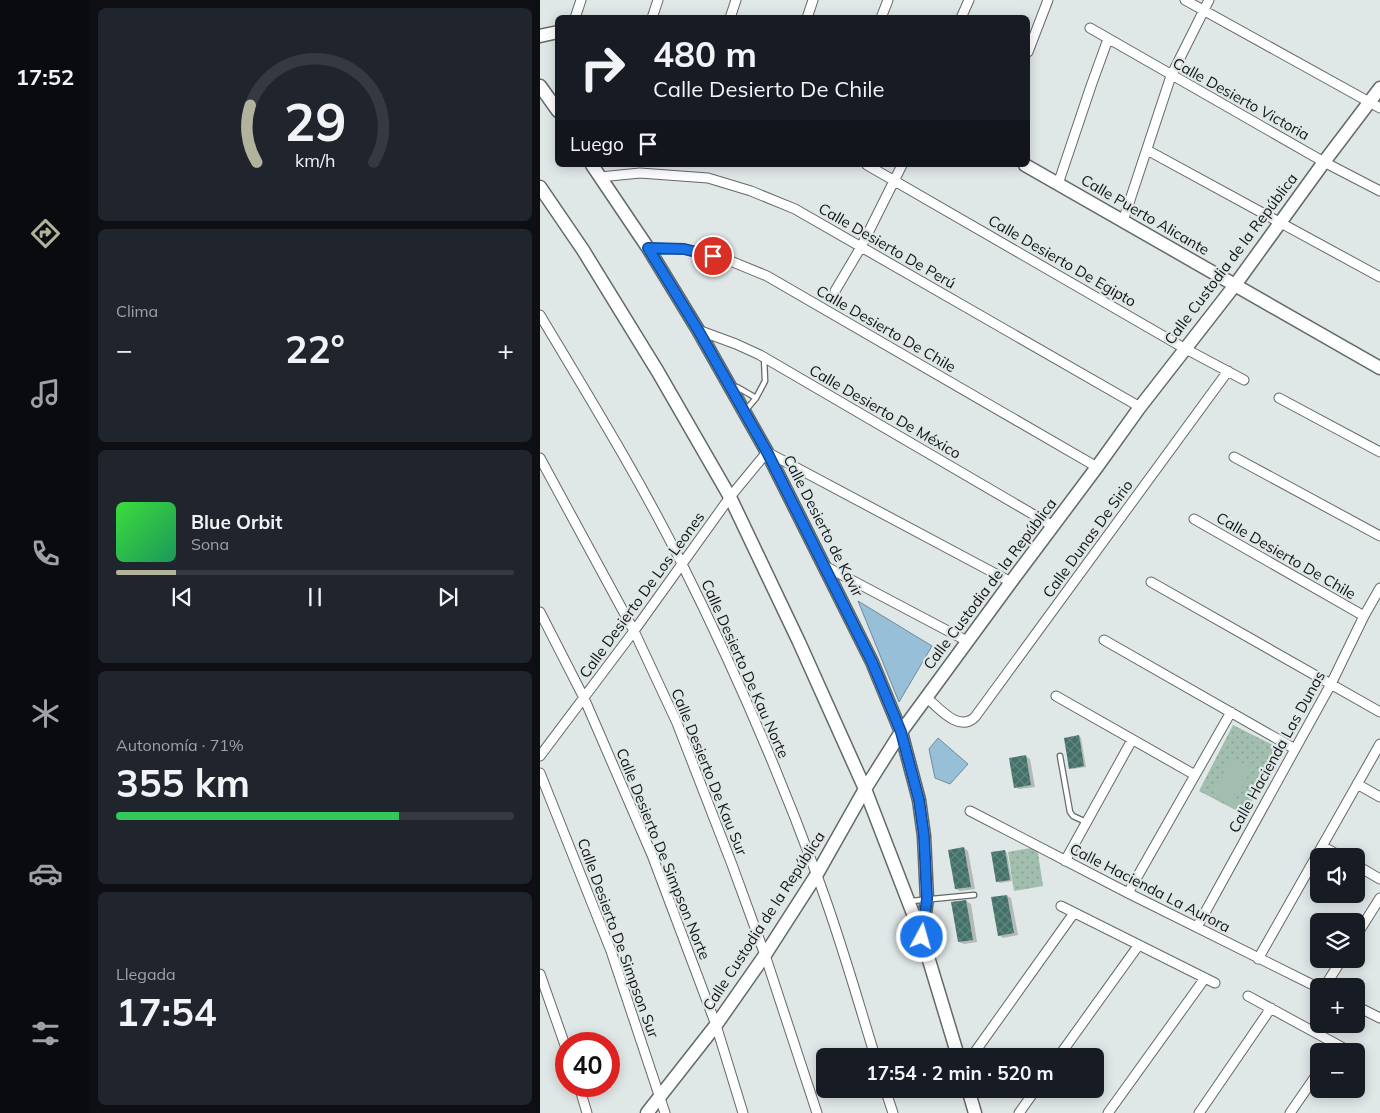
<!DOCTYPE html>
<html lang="es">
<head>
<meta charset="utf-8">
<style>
  body { margin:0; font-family:Mulish,sans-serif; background:#20242c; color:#f1f3f6; height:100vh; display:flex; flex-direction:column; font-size:19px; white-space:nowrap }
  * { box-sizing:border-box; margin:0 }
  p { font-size:16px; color:#9ea1a6 }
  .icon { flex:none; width:28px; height:28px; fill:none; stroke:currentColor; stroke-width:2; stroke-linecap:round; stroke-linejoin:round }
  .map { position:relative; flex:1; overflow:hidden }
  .panel { display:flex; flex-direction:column; gap:8px; padding:8px; background:#0d0f14; width:450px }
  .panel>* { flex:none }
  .guide { position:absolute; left:15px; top:15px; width:475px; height:152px; border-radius:8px; box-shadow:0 2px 12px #0003; background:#171b24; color:#f1f3f6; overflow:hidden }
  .tools { position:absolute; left:770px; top:848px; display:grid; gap:10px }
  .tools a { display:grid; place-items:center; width:55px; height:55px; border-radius:8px; background:#171b24; box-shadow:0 2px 12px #0003; font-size:25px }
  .speed { position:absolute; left:15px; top:1032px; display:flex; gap:10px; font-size:25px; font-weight:700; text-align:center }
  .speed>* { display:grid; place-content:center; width:65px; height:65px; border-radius:50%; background:#171b24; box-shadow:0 2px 12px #0003; line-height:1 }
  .speed .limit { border:8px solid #d22; background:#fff; color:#111 }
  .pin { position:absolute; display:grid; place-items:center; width:42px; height:42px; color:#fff; margin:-21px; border:2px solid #fff; border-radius:50%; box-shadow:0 1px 5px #0007 }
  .me { position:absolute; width:55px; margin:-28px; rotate:6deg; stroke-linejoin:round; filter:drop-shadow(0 0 4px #0008) }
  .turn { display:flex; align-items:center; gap:18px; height:105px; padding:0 15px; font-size:22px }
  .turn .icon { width:65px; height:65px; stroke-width:2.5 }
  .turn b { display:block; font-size:35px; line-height:42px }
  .then { display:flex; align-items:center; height:48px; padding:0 15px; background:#0003; gap:10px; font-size:19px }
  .big { font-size:38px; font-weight:700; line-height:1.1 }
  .panel .card { flex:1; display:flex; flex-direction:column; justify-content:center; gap:8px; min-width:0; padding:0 18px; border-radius:8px; background:#20242c }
  .panel .dial { align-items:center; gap:0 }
  .dial svg { height:130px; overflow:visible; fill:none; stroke:#363941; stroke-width:7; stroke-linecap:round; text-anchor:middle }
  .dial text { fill:#f1f3f6; stroke:none }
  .song { display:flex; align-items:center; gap:15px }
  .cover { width:60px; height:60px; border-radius:8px; background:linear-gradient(135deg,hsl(120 70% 55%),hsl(150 70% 35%)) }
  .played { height:5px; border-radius:2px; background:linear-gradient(90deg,#b2b39d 15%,#363941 15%) }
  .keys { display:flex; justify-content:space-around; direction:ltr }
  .heat { display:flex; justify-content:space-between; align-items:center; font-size:28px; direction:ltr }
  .charge { height:8px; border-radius:4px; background:linear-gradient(90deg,#34c759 71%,#363941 0) }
  .trip { position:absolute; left:276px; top:1048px; width:288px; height:50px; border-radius:8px; background:#171b24; box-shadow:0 2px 12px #0003; font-weight:700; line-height:50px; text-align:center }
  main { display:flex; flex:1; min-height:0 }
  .tabs { display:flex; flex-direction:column; width:90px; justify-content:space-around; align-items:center; background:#090b0e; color:#9ea1a6 }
  .tabs .icon { width:35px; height:35px }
  .tabs .current { color:#b2b39d }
  .tabs b { font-size:22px; color:#f1f3f6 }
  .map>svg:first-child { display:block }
  .grass { fill:url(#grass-dots) }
  .pitch { fill:#a1beae }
  .water { fill:#97bfd7; stroke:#6f8c9c }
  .shadow { fill:#0003 }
  .building { fill:url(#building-cross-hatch) }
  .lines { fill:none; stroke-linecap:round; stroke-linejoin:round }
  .lane-casing { stroke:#636969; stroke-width:7 }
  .street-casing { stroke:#636969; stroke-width:11 }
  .secondary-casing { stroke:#636969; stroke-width:15 }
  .lane { stroke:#fff; stroke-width:4.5 }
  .street { stroke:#fff; stroke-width:9 }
  .secondary { stroke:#fff; stroke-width:12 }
  .route-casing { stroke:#114b97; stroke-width:12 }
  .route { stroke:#1a73e8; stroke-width:9 }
  .labels { text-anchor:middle; stroke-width:4.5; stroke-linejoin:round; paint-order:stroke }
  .street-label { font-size:15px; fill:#111414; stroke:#e0e7e7 }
</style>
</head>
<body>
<main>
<nav class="tabs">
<b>17:52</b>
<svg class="icon current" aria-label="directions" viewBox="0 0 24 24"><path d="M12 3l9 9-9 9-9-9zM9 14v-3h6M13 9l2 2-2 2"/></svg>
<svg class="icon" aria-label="music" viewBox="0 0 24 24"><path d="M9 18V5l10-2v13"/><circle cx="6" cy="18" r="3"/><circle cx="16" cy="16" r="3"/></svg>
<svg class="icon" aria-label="phone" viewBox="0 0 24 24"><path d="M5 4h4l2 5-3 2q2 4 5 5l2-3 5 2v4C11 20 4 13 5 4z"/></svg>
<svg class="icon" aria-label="climate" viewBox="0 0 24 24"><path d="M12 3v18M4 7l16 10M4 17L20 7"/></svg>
<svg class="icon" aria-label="car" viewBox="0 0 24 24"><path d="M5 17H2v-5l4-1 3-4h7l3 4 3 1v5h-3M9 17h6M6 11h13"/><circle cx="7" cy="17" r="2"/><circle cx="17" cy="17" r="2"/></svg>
<svg class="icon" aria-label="filters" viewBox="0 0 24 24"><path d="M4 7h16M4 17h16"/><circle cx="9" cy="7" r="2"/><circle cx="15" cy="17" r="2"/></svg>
</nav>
<section class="panel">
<div class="card dial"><svg viewBox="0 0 100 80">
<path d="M14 69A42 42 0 1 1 86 69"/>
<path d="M14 69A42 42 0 0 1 10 34" stroke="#b2b39d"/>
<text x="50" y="56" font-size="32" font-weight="700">29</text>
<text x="50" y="72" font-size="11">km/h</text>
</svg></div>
<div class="card"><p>Clima</p>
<div class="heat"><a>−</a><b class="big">22°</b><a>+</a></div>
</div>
<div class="card">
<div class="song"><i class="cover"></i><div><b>Blue Orbit</b><p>Sona</p></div></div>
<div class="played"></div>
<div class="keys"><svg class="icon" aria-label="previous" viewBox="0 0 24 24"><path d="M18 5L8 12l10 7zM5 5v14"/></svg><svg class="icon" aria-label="pause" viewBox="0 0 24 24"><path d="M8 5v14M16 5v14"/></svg><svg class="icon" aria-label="next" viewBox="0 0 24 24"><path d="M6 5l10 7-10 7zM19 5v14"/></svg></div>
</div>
<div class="card"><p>Autonomía · 71%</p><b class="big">355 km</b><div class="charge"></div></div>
<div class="card"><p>Llegada</p><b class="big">17:54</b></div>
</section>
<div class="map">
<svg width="840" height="1113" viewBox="0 0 840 1113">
  <defs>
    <pattern id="grass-dots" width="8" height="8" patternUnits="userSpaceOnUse" patternTransform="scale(1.25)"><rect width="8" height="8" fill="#a1beae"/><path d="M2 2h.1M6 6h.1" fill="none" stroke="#8aa295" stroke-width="1.8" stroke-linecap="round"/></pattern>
    <pattern id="building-cross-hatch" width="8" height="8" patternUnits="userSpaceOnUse" patternTransform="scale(1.25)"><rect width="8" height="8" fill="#417168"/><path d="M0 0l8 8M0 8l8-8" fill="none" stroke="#658680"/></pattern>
  </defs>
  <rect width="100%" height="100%" fill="#e0e7e7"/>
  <path class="grass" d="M693,725L739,748L705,815L659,791Z
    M497,847L503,886L474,891L468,852Z"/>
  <path class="pitch" d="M692,757L712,768L692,806L672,795Z"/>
  <path class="water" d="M318,601L392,646L359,702Z
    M398,738L428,764L410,784L395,778L389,749Z"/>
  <path class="shadow" d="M539,736L541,738L546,767L533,769L531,768Z
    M486,756L490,759L495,787L479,789L475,787Z
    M424,848L428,851L435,889L420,891L416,889Z
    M465,851L467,853L472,881L460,883L457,881Z
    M467,896L471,898L478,935L463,938L459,935Z
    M426,901L431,904L437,942L424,944L419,942Z"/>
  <path class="building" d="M539,735L544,766L529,769L524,738Z
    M486,755L491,785L474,788L469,758Z
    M424,847L431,887L415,889L408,850Z
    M465,850L470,880L456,882L451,852Z
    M467,895L474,933L458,936L451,897Z
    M426,900L433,940L418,942L411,902Z"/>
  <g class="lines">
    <g class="lane-casing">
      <path id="lane" d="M193,387H197L216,398L205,411
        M216,398L225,381L224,357
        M520,756L530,812L533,816L546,822
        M371,901L434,895"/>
    </g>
    <g class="street-casing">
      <path id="street" d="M645,0L840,108
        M35,18L41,0
        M112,18L118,0
        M190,18L196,0
        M267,18L273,0
        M341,18L348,0
        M421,18L429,0
        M550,28L784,162L840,191
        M488,52L508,0
        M607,150L840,277
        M327,165L644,348L704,380
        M60,177L100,173L168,178L211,191L255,209L600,407
        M518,184L551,86L568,39
        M583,221L631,76L669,0
        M108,248L144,249L188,260L227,276L557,467
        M295,291L321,247L362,165
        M0,315C49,397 99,478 142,564C192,664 237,768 276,873C299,933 316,995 335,1056
        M158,330L196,344L220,355L513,526
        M739,398L840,452
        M694,457L840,536
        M0,458L94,631L137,723L191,862L225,955L277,1113
        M654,519L824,616
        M285,566L427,641
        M611,582L840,712
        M0,612L44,698L112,855L176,1025L203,1113
        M564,640L755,749
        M516,696L655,775
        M386,697C399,708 419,733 435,717L688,371
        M0,756L94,631L190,497L227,452L471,582
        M0,773L71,951L125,1113
        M817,784L840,797
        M430,811L588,893L779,988
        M782,846L800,856
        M525,861L592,740
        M816,865L840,879
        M588,893L691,712
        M521,906L675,983
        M657,927L791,684L824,616L840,588
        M816,936L840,898
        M718,959L840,744
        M0,974L26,1048
        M785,986L802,959
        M708,996L809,1051
        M816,1006L840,1018
        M816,1055H817
        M432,1056L534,913
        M519,1056L598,946
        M39,1086L47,1113
        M345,1089L353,1113
        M479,1113L496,1089
        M568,1113L665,978
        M659,1113L731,1008
        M750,1113L779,1071"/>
    </g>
    <g class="secondary-casing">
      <path id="secondary" d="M0,36L18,32
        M0,86L18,111
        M52,165L108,248L158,330L227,452L332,662L361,732L379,800L384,836L387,899L382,935
        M485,165L840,368
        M0,187L43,250L118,372L190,497L259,642L325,789L382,937L418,1056
        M428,1089L435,1113
        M107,1113L176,1025L225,955L277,874L325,789L361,732L471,582L557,467L600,407L695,285L784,162L840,88"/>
    </g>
    <use href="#lane" class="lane"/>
    <use href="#street" class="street"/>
    <use href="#secondary" class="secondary"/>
  </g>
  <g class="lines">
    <g class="route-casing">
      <path id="route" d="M173,256L144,249L108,248L158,330L227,452L332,662L361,732L379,800L384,836L387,899L382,937"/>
    </g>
    <use href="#route" class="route"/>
  </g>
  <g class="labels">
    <g class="street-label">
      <text transform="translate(701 99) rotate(29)" y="5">Calle Desierto Victoria</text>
      <text transform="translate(605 215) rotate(30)" y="5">Calle Puerto Alicante</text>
      <text transform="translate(347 246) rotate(30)" y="5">Calle Desierto De Perú</text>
      <text transform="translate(691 259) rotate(-53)" y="5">Calle Custodia de la República</text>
      <text transform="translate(522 261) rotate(30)" y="5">Calle Desierto De Egipto</text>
      <text transform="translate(346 329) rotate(30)" y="5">Calle Desierto De Chile</text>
      <text transform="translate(345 412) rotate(30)" y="5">Calle Desierto De México</text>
      <text transform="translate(283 526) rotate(63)" y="5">Calle Desierto de Kavir</text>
      <text transform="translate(548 539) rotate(-54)" y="5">Calle Dunas De Sirio</text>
      <text transform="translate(746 556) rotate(30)" y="5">Calle Desierto De Chile</text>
      <text transform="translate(450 584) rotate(-53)" y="5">Calle Custodia de la República</text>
      <text transform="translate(102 595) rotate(-54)" y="5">Calle Desierto De Los Leones</text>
      <text transform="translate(205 669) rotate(66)" y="5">Calle Desierto De Kau Norte</text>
      <text transform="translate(737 752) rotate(-61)" y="5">Calle Hacienda Las Dunas</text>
      <text transform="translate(169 772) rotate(68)" y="5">Calle Desierto De Kau Sur</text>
      <text transform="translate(123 854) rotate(68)" y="5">Calle Desierto De Simpson Norte</text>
      <text transform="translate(610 888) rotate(27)" y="5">Calle Hacienda La Aurora</text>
      <text transform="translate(224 921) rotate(-57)" y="5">Calle Custodia de la República</text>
      <text transform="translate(78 938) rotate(70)" y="5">Calle Desierto De Simpson Sur</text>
    </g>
  </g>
</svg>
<div class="tools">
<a><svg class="icon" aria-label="sound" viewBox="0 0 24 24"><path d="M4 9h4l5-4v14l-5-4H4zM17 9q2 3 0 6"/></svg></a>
<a><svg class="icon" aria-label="layers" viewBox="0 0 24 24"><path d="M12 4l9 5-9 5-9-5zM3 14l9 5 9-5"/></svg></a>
<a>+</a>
<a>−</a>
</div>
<div class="speed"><div class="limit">40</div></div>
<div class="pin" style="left:173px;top:256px;background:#d93025"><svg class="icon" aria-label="arrive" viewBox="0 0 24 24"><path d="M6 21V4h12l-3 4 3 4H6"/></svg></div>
<svg class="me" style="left:382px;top:937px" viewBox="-20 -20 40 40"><circle r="17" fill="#1a73e8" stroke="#fff" stroke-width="3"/><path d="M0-11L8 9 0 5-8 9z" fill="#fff"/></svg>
<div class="trip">17:54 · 2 min · 520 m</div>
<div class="guide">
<div class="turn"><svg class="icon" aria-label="right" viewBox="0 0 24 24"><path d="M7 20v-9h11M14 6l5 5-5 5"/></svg><div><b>480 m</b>Calle Desierto De Chile</div></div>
<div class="then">Luego<svg class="icon" aria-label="arrive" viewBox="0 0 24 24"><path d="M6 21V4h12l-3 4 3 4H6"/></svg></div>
</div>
</div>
</main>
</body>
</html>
